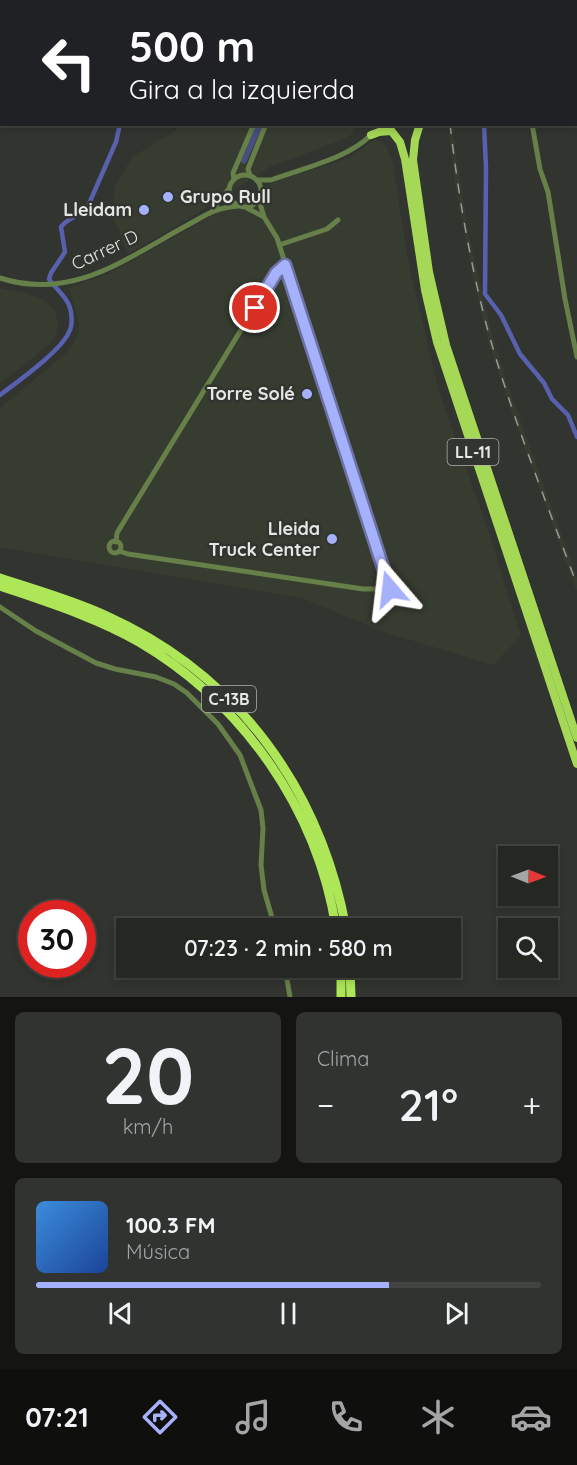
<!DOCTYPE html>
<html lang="es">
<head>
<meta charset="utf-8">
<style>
  body { margin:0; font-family:Quicksand,sans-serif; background:#313330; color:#f1f3f6; height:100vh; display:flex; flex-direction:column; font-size:22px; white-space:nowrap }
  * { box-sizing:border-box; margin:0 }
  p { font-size:20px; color:#a3a5a6 }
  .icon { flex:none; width:33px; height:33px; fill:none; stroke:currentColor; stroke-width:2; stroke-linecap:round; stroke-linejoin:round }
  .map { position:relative; height:997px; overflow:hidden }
  .drawer { display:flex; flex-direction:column; gap:15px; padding:15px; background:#141513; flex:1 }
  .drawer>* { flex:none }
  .banner { position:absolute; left:0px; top:0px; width:578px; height:126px; box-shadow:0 3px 9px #0003,0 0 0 2px #424441; background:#202124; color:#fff; overflow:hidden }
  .needle { width:39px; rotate:91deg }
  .tools { position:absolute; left:498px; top:846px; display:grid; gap:12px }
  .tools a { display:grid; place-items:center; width:60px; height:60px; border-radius:0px; background:#252723; box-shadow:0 3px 9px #0003,0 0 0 2px #424441; font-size:30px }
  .speed { position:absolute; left:18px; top:900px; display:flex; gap:12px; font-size:30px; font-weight:700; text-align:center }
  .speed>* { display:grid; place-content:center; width:78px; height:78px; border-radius:50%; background:#252723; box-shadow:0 3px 9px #0003,0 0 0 2px #424441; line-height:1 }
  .speed .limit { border:9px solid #d22; background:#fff; color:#111 }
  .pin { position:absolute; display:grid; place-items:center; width:51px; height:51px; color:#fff; margin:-26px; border:3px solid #fff; border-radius:50%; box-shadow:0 2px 6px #0007 }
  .me { position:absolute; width:66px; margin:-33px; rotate:343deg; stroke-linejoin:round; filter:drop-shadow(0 0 4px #0008) }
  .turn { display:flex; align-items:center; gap:21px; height:126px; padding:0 30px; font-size:27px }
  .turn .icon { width:78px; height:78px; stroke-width:2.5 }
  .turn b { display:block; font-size:42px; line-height:51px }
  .big { font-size:45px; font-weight:600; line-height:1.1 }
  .drawer .widget { flex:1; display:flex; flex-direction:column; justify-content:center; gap:9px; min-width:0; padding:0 21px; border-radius:9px; background:#313330 }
  .drawer .dial { align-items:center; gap:0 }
  .dial b { font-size:78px; line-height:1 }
  .song { display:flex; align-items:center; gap:18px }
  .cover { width:72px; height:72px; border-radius:9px; background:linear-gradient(135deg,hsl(210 70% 55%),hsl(220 70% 35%)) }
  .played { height:6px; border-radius:3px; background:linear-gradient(90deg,#a6b1fc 70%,#424441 70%) }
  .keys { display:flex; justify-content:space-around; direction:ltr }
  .heat { display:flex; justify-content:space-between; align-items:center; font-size:33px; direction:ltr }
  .drawer .tiles { flex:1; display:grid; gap:15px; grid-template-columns:1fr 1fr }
  .widget:last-child { grid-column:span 2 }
  .trip { position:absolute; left:116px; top:918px; width:345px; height:60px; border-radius:0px; background:#252723; box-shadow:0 3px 9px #0003,0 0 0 2px #424441; font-weight:600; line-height:60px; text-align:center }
  .tab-bar { display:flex; height:96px; justify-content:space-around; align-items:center; background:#0f100e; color:#a3a5a6 }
  .tab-bar .icon { width:42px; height:42px }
  .tab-bar .selected { color:#a6b1fc }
  .tab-bar b { font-size:27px; color:#f1f3f6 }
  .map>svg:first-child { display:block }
  .built { fill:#373c31 }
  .green { fill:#484e7f }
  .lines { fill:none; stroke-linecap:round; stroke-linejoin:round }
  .canal { stroke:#5961af; stroke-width:4.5 }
  .minor { stroke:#677f49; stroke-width:5 }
  .trunk { stroke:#a4d856; stroke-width:8 }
  .motorway { stroke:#ade757; stroke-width:9 }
  .rail { stroke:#989a96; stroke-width:1.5; stroke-dasharray:10 10; stroke-linecap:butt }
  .route-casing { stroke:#6c73a4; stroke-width:15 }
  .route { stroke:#a6b1fc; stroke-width:10 }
  .poi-dot { fill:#a6b1fc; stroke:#31342f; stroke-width:2 }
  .labels { text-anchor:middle; stroke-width:5; stroke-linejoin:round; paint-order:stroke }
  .shield { fill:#31342f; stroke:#afb1ad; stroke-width:1.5 }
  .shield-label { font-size:16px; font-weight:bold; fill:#e5e7e3 }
  .poi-label { font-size:18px; font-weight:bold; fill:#e5e7e3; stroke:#31342f; text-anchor:end }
  .street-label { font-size:18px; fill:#e5e7e3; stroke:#31342f }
</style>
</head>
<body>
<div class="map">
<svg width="577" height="997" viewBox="0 0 577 997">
  <rect width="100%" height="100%" fill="#31342f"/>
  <path class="built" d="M0,0L109,1L2,2L0,125Z
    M180,125H356L353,133L347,138L270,167L184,222L128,254L112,214L115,187L132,157L175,131Z
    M448,125H452L468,232L491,330L506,380L577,578V592L512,414L488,340L475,286L456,189Z
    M375,139L383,142L387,147L393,163L408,261L438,388L489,533L521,636L493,665L384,632L302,598L0,547V408L65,354L73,344L79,331V322L69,288L110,273L243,198L276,181L349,158Z
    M0,288L28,294L44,300L55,310L58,324L56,336L50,344L0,384Z"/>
  <path class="green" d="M256,125H263L246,163L243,164L241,161Z"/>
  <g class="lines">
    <path class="canal" d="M213,0V2
      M470,0V2
      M484,124L486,168L485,294L501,315L520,354L544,383L552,399L568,415L577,437
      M0,395C17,382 61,351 69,332C73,325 72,312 69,305C65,295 55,288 49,279L51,273L65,252L61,227C67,218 81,216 88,206L116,142L120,124"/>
    <path class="minor" d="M16,0L17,2
      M101,0L102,2
      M514,0V2
      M303,2L304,0
      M316,2L317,0
      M0,66H2
      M532,124L540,169L548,192L565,299L577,357
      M229 191a16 16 0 1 1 32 0a16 16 0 1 1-32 0Z
      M250,175L248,169L266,124
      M234,179L233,173L254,124
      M257,180H271C303,168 347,159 371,135
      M259,200L264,217L277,238L383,565L386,581
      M247,208L264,217
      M213,210L228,190
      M279,245L327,229L338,220
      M0,278C71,301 124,260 184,227C205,216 213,208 238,206
      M109 547a6 6 0 1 1 12 0a6 6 0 1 1-12 0Z
      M116,542L117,533L266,289L276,273L285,265
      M119,551L128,554L363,589H379
      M379.5 586a5.5 5.5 0 1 1 11 0a5.5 5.5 0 1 1-11 0Z
      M0,607L36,631L96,663L115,669L156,677L174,684L187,693L218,724L240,755L261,810L263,828L261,865L264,890L275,928
      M285,968L290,997"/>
    <path class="trunk" d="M392,0V2
      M400,0V2
      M386,124L400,142L405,159L425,290L437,342L577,764
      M420,124L415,140L413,160L429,272L446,345L577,738
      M371,135L379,132L390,131"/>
    <path class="motorway" d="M0,578C36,590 73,600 107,616C238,675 320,789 346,928
      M0,586C47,602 95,617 139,642C243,703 317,809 336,928
      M341,968V997
      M350,968L351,997"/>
    <path class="rail" d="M440,0V2
      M450,124C458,194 470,263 488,331C512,417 546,501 577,585"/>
  </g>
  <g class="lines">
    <g class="route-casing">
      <path id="route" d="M255,308L276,273L285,265L390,589"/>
    </g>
    <use href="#route" class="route"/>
  </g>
  <g class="poi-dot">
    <circle cx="168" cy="197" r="6"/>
    <circle cx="144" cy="210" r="6"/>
    <circle cx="307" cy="394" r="6"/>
    <circle cx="332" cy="539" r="6"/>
  </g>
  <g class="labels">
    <g class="shield">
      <rect x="447.5" y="439" width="51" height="26" rx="4.5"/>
      <rect x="202" y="686" width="54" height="26" rx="4.5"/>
    </g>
    <g class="shield-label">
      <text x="473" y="458">LL-11</text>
      <text x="229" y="705">C-13B</text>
    </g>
    <g class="poi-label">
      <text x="180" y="203" text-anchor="start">Grupo Rull</text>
      <text x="132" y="216">Lleidam</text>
      <text x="295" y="400">Torre Solé</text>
      <text x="320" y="535">Lleida<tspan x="320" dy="21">Truck Center</tspan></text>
    </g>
    <g class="street-label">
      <text transform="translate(105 250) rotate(-25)" y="6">Carrer D</text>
    </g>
  </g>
</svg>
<div class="tools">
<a><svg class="needle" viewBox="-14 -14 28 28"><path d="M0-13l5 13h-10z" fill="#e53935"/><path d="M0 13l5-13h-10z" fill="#a3a5a6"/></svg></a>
<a><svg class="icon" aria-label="search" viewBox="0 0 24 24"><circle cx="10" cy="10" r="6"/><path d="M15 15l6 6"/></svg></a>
</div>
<div class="speed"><div class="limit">30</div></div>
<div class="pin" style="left:255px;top:308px;background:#d93025"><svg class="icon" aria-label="arrive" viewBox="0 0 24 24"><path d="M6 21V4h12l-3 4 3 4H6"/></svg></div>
<svg class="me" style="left:390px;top:589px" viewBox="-20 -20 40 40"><path d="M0-17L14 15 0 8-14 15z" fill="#a6b1fc" stroke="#fff" stroke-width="4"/></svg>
<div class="trip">07:23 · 2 min · 580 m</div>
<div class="banner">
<div class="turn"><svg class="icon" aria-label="left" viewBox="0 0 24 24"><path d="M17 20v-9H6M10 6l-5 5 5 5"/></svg><div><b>500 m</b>Gira a la izquierda</div></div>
</div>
</div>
<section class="drawer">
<div class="tiles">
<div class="widget dial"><b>20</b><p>km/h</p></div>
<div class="widget"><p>Clima</p>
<div class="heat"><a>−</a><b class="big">21°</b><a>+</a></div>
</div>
<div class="widget">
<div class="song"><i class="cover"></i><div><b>100.3 FM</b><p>Música</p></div></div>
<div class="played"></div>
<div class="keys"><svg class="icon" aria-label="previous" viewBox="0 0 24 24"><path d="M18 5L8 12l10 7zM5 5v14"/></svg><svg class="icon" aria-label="pause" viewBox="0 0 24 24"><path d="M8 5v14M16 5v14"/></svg><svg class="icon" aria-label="next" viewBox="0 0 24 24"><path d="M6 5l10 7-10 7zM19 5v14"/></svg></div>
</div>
</div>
</section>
<nav class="tab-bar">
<b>07:21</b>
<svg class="icon selected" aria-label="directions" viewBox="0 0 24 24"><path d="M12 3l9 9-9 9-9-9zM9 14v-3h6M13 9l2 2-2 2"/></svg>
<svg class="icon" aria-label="music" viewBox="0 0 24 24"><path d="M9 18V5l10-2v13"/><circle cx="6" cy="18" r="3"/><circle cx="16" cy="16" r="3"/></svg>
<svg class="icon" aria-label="phone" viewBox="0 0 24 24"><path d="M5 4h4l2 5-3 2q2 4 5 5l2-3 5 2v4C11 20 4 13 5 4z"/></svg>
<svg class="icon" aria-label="climate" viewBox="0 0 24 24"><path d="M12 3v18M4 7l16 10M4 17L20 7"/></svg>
<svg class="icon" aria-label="car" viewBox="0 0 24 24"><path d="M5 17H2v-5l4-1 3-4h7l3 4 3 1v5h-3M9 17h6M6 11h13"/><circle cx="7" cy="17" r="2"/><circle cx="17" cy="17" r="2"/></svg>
</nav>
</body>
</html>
